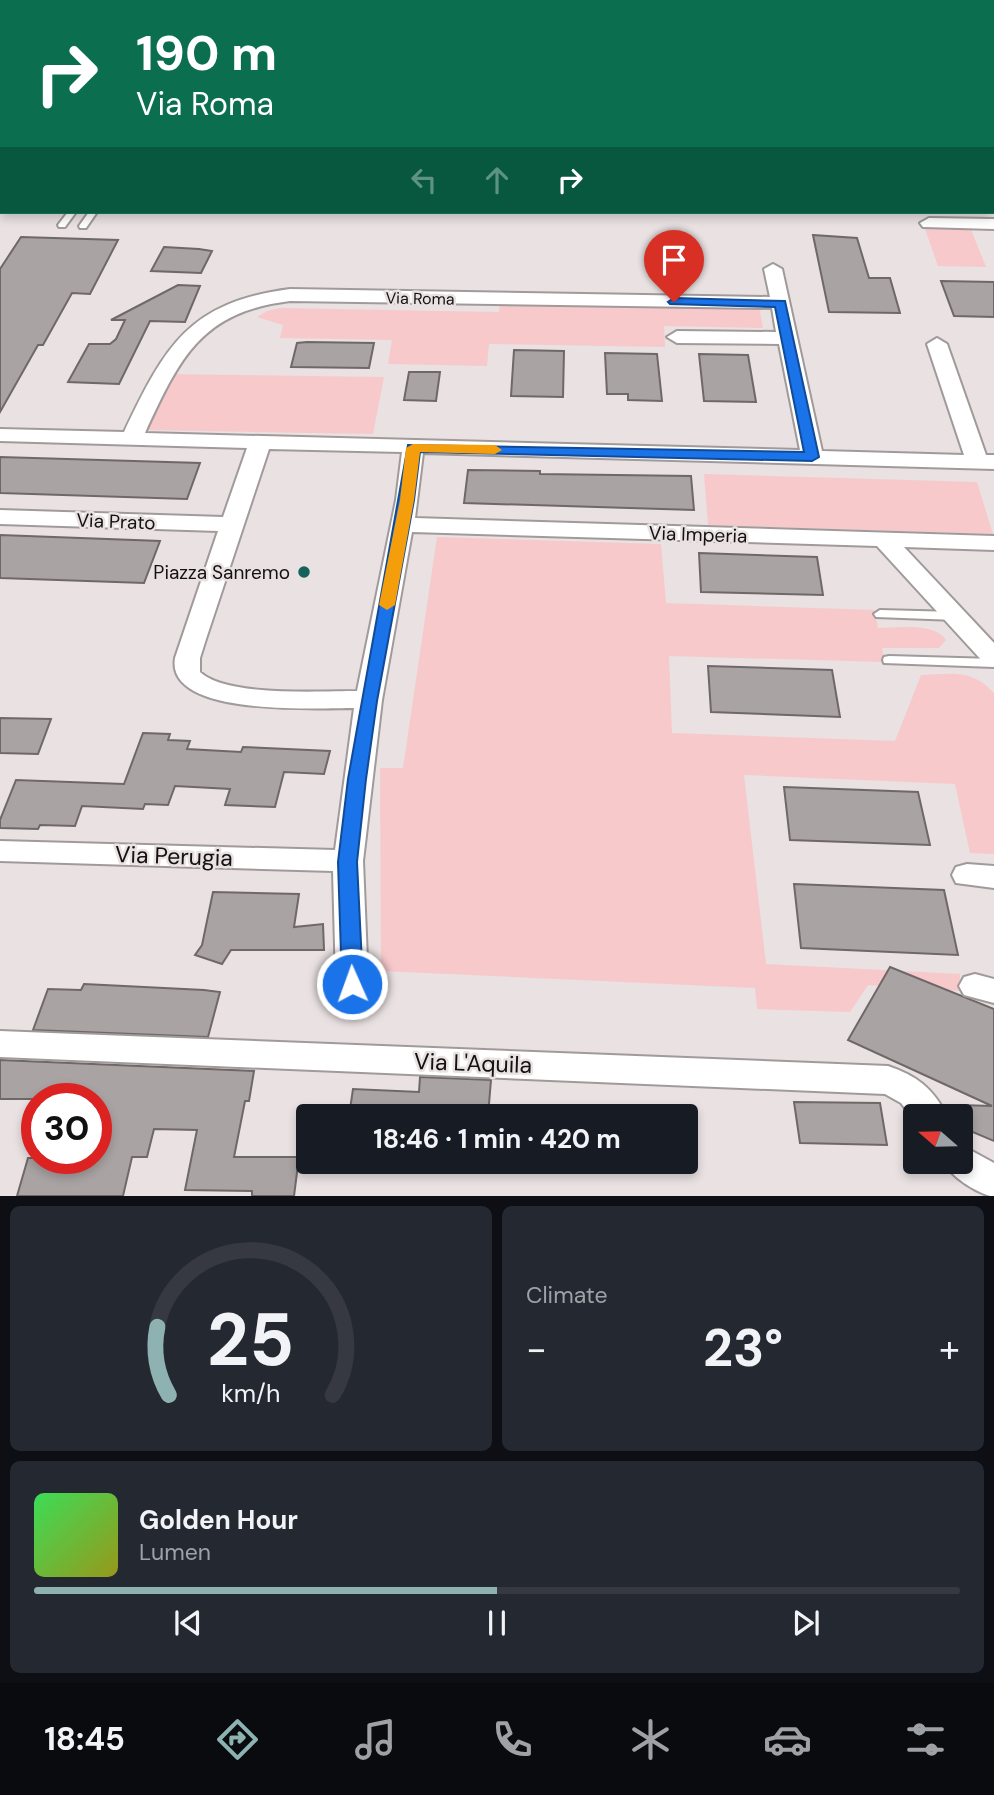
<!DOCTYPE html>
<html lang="en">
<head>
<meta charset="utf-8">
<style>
  body { margin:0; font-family:"DM Sans",sans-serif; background:#242831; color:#f1f3f6; height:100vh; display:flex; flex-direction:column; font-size:26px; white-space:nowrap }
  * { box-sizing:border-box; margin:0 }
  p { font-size:23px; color:#9ea1a6 }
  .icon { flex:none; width:38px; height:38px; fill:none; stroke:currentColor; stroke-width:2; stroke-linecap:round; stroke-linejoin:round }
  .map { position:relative; height:1196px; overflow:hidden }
  .panel { display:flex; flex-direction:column; gap:10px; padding:10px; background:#0d0f14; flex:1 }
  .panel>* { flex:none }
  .hud { position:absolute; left:0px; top:0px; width:994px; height:214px; box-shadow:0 4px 10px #0003; background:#0b6e4f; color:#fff; overflow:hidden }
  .needle { width:46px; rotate:290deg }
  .buttons { position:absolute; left:903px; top:1104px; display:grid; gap:14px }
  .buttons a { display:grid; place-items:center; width:70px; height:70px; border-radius:7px; background:#171b24; box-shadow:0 4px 10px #0003; font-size:35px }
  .speed { position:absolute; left:21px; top:1083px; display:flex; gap:14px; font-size:35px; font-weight:700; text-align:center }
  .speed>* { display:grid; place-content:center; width:91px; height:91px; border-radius:50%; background:#171b24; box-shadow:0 4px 10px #0003; line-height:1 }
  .speed .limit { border:10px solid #d22; background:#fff; color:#111 }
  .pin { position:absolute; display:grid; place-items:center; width:60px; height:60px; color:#fff; margin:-72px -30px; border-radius:50% 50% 50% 0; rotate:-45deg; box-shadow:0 0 7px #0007 }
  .pin .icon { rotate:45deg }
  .me { position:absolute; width:77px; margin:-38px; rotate:358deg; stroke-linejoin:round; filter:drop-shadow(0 0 5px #0008) }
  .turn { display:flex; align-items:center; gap:24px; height:147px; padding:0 21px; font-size:32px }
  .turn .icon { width:91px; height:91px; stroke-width:2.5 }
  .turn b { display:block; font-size:49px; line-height:60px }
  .lanes { display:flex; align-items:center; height:66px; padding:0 21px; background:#0003; justify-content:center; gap:35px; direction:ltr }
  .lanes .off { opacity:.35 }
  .big { font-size:52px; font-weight:700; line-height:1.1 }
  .panel .widget { flex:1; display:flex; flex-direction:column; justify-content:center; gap:10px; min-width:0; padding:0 24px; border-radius:10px; background:#242831 }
  .panel .dial { align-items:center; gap:0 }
  .dial svg { height:182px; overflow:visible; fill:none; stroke:#363941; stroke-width:7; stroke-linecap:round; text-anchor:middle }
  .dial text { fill:#f1f3f6; stroke:none }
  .song { display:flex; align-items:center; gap:21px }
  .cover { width:84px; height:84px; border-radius:10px; background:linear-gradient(135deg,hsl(130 70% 55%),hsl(60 70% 35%)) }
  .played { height:7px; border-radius:4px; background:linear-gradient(90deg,#8eb2b1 50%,#363941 50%) }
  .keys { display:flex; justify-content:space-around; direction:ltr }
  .heat { display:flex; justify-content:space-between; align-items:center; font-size:38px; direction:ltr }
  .panel .tiles { flex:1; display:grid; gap:10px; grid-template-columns:1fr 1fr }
  .widget:last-child { grid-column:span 2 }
  .trip { position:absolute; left:296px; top:1104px; width:402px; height:70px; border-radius:7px; background:#171b24; box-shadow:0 4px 10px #0003; font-weight:700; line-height:70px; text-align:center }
  .menu { display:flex; height:112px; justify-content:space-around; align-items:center; background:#090b0e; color:#9ea1a6 }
  .menu .icon { width:49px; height:49px }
  .menu .current { color:#8eb2b1 }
  .menu b { font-size:32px; color:#f1f3f6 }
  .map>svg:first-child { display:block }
  .green { fill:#f7c9cb }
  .building { fill:#aaa3a3; stroke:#6f6869; stroke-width:2 }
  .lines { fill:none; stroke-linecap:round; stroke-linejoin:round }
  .lane-casing { stroke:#a19a9b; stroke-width:4 }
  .street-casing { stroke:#a19a9b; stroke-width:4 }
  .secondary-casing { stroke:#a19a9b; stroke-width:3 }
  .primary-casing { stroke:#c2c1c1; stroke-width:4 }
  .lane { fill:#fff; fill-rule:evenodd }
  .street { fill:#fff; fill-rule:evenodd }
  .secondary { fill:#fff; fill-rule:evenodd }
  .primary { fill:#e5b8bc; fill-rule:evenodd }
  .route { fill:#1a73e8; stroke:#114b97; stroke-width:2 }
  .slow { fill:#f59e0b }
  .poi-dot { fill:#14625d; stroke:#e9e1e2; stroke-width:2.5 }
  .labels { text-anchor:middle; stroke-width:5; stroke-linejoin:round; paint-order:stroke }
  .far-street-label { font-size:16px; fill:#131111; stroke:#e9e1e2 }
  .street-label { font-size:19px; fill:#131111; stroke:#e9e1e2 }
  .poi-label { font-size:19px; fill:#131111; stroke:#e9e1e2; text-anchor:end }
  .near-street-label { font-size:23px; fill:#131111; stroke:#e9e1e2 }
</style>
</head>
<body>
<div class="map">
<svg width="994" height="1197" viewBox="0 0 994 1197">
  <rect width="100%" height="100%" fill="#e9e1e2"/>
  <path class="green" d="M924,226L970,227L986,267L938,266Z
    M500,303L759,307L763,328L664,326L665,347L489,344L487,366L388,364L392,340L280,338L283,325L257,317L267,311L280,308L499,312Z
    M168,374L384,377L373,434L146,430Z
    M704,474L977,482L993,534L708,525Z
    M437,537L661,544L666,603L874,610L878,628C898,628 934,622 946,640L939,648H882L885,662L669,656L672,733L895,741L921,675C952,674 971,668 994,693V854L970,853L955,784L744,775L766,964L960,974V991L868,985L850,1012L757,1009L755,988L381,971L380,768H403Z"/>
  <path class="building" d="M813,235L857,238L869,278H890L900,313L829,312Z
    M21,237L118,240L90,294L72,293L43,345H38L0,412V269Z
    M164,247L199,249L212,251L201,273L151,271Z
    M941,281L994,282V317L954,316Z
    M178,285L200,286L185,322L150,321L119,384L68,382L89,344H110L116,339L125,320H111Z
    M307,342L374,343L369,368L291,367L297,343Z
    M514,350L564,351L563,397L511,396Z
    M605,353L657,354L662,401L628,400V394H607Z
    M699,354L748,355L756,402L704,401Z
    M409,372H440L436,401L404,400Z
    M0,457L200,463L187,499L0,493Z
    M468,470L540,471V474L691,476L694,510L464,503Z
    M0,535L160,541L144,583L0,578Z
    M699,553L817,557L823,595L701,592Z
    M708,666L832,670L840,717L711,712Z
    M0,718L51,719L38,754L0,753Z
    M143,733L170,734L168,740L190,741L187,749L241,752L243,747L330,751L324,774L284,772L275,807L225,805L230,789L175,786L168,805L145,804L143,809L82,806L75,826L40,825L38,829L0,828V820L16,780L124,784Z
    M784,787L918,792L930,845L790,840Z
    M794,884L944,890L958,955L801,948Z
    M213,892L299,894L294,927L323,924L324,950H231L222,964L195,955L202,945Z
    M890,967L994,1009V1141L961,1127V1105L992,1106L848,1040Z
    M84,984L204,990L220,992L208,1037L33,1030L48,989L81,990Z
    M0,1060L254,1071L249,1101H245L234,1157H299L294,1196H252V1191L185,1190L197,1130L154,1129L147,1157H132L123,1196H17L28,1158H96V1099H0Z
    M420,1077L491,1080L488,1116H349L353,1089L419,1092Z
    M794,1102L880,1103L887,1145L800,1143Z"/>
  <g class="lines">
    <g class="lane-casing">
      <path id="lane" d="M68,212H76L65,227H59L58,225Z
        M89,212H97L86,228H80L79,226Z
        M880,610L956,612L962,616L956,620L876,617L874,614Z
        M889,656L994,659V667L884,663L883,660L884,657Z"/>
    </g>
    <g class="street-casing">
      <path id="street" d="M992,33H994V41H992Z
        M929,218L994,219V229L923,227L920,223Z
        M773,264L782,269L822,451L964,455L927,344L937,338L947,344L986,455H994V469L423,453L415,518L994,536V550L904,547L994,643V666L985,664L877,546L412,532L382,700L363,861L368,984L363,993L352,996L341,993L336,984L333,871L0,861V841L335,850L354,708C317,708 165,717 175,658L218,531L0,524V510L223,517L247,448L0,441V429L124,432C165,346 189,302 290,289L770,297L764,269ZM290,301L772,308L776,332L677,331L667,337L677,343L779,344L800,450L145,433C180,357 201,312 290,301ZM269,449L402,452L396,500L357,691C321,691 226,697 200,672V658L206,639Z
        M967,864L994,866V888L956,883L952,875L956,867Z
        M975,974L994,979V1003L964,995L959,986L964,977Z
        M0,1031L888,1066C917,1076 933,1088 947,1116H915V1121L901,1103L885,1094L0,1057Z
        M961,1145L994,1163V1197C977,1193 952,1178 944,1162H961Z"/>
    </g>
    <g class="secondary-casing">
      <path id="secondary" d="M809,0H828L829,2H810Z
        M992,92H994V104H992Z"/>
    </g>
    <g class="primary-casing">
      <path id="primary" d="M992,82H994V96H992Z
        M0,141H2V155H0Z"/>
    </g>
    <use href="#lane" class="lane"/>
    <use href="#street" class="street"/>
    <use href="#secondary" class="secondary"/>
    <use href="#primary" class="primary"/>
  </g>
  <path class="route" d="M674,298L785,301L819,457L812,461L420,452L414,500L377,701L366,779L357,862L363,984L360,990L352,992L345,990L342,984L338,862L348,779L408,445L804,452L775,307L670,304L668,302Z"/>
  <path class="slow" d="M413,444L495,445L502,450L495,454L420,452L414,500L395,605L387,610L379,605L400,500L406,448Z"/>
  <circle class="poi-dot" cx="304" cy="572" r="7"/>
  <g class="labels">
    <g class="far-street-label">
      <text transform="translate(420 298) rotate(1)" y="6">Via Roma</text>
    </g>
    <g class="street-label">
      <text transform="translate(116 521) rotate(2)" y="7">Via Prato</text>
      <text transform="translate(698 534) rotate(2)" y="7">Via Imperia</text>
    </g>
    <g class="poi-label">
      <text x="290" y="579">Piazza Sanremo</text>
    </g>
    <g class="near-street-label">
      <text transform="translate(174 856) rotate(2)" y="8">Via Perugia</text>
      <text transform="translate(473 1063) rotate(2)" y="8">Via L'Aquila</text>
    </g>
  </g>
</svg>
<div class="buttons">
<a><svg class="needle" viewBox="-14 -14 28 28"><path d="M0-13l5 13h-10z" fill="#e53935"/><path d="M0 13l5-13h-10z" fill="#9ea1a6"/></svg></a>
</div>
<div class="speed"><div class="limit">30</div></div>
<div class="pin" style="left:674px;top:302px;background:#d93025"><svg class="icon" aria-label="arrive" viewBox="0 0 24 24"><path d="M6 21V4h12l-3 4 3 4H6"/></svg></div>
<svg class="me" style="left:352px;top:984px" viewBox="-20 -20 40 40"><circle r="17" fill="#1a73e8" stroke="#fff" stroke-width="3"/><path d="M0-11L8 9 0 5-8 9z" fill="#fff"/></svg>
<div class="trip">18:46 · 1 min · 420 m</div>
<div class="hud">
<div class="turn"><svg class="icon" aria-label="right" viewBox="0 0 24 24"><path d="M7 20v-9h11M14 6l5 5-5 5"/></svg><div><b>190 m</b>Via Roma</div></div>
<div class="lanes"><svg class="icon off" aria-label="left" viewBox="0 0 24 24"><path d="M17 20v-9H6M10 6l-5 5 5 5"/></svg><svg class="icon off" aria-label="ahead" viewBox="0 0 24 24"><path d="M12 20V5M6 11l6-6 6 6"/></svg><svg class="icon" aria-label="right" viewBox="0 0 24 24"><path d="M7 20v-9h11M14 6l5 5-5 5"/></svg></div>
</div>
</div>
<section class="panel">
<div class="tiles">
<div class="widget dial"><svg viewBox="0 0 100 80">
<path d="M14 69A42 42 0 1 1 86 69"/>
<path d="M14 69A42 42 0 0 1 9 39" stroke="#8eb2b1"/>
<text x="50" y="56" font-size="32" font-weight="700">25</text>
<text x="50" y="72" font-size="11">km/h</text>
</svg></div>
<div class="widget"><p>Climate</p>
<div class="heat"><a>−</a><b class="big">23°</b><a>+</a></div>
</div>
<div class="widget">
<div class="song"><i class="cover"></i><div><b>Golden Hour</b><p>Lumen</p></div></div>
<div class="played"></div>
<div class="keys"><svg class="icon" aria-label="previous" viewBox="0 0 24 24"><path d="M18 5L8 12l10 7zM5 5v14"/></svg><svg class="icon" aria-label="pause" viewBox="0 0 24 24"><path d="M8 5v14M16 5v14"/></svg><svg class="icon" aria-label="next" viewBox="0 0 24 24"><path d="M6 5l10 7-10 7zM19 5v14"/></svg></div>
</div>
</div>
</section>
<nav class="menu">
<b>18:45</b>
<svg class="icon current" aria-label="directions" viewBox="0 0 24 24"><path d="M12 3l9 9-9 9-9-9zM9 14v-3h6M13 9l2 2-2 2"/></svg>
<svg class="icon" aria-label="music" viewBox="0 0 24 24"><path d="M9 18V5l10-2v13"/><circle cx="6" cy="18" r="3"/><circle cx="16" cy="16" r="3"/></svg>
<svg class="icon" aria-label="phone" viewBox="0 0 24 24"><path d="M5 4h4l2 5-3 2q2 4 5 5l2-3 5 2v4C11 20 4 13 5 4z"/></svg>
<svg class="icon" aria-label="climate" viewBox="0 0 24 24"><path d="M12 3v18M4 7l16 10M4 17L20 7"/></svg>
<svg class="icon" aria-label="car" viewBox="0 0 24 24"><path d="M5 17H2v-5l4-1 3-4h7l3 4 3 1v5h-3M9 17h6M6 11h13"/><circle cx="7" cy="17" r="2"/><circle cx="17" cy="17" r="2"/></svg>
<svg class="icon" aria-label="filters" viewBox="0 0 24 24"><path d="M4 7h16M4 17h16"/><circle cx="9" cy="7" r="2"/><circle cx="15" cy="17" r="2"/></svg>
</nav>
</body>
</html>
